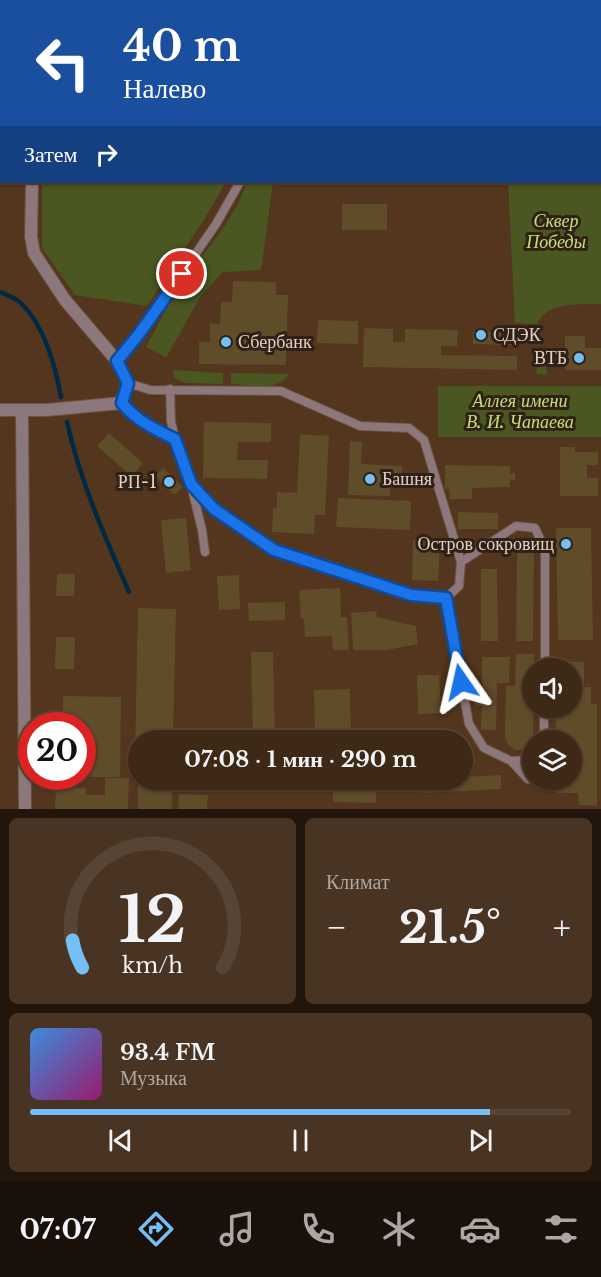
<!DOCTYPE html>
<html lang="ru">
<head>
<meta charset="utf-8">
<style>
  body { margin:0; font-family:"Libre Baskerville",serif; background:#493423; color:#f1f3f6; height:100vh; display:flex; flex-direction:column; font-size:22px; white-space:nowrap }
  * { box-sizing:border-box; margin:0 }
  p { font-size:20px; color:#ada6a1 }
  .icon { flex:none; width:33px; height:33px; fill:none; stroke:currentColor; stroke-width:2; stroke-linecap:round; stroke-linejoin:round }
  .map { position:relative; height:809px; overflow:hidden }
  .side { display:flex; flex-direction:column; gap:9px; padding:9px; background:#22160c; flex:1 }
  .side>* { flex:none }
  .guide { position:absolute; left:0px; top:0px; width:602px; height:183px; box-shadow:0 2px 4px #0004,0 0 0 2px #574435; background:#1a4fa0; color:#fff; overflow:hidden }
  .buttons { position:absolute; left:522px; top:658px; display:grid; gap:12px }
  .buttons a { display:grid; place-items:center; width:60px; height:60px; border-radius:50%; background:#3e2816; box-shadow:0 2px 4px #0004,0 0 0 2px #574435; font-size:30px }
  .speed { position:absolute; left:18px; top:712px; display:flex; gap:12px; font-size:30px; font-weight:700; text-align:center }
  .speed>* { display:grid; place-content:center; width:78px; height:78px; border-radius:50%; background:#3e2816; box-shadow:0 2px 4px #0004,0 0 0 2px #574435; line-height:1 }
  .speed .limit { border:9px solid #d22; background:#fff; color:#111 }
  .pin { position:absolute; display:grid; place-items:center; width:51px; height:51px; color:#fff; margin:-26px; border:3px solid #fff; border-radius:50%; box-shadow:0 2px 6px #0007 }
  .me { position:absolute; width:66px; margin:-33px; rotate:349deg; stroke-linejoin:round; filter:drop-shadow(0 0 4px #0008) }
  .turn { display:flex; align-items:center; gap:21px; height:126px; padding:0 24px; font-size:27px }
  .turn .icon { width:78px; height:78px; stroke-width:2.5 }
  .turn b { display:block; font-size:42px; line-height:51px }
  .then { display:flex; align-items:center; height:57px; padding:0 24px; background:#0003; gap:12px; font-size:22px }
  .big { font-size:45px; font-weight:700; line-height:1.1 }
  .side .tile { flex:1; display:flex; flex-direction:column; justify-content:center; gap:9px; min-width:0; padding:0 21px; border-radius:9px; background:#493423 }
  .side .dial { align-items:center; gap:0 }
  .dial svg { height:156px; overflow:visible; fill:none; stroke:#574435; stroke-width:7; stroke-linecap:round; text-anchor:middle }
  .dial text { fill:#f1f3f6; stroke:none }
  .song { display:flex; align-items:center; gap:18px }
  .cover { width:72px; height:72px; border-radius:9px; background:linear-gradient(135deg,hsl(210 70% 55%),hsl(320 70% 35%)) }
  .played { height:6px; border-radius:3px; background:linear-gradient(90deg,#74c0f6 85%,#574435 85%) }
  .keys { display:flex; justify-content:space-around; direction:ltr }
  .heat { display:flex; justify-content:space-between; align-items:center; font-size:33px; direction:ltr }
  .side .tiles { flex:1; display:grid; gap:9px; grid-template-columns:1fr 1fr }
  .tile:last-child { grid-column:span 2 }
  .trip { position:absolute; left:128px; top:730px; width:345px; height:60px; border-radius:30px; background:#3e2816; box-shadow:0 2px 4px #0004,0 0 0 2px #574435; font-weight:700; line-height:60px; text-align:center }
  .menu { display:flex; height:96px; justify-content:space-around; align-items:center; background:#191009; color:#ada6a1 }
  .menu .icon { width:42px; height:42px }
  .menu .selected { color:#74c0f6 }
  .menu b { font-size:27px; color:#f1f3f6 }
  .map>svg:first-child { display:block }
  .green { fill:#4a5720 }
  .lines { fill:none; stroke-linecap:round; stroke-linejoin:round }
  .stream { stroke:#002a44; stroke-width:4.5 }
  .building { fill:#5f4c29 }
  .lane-casing { stroke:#6d523b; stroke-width:10 }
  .street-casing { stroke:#6d523b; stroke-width:14 }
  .lane { stroke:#8b777c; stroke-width:8 }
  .street { stroke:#8b777c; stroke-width:12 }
  .route-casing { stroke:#114b97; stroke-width:15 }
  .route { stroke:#1a73e8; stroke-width:10 }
  .poi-dot { fill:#74c0f6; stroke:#2f2116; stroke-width:2 }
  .labels { text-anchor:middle; stroke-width:6; stroke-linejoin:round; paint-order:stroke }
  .park-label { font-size:18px; font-style:italic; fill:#c6e173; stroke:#2f2116 }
  .poi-label { font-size:18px; fill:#e3d1c3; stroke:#2f2116; text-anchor:start }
</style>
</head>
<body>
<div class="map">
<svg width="601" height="809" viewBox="0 0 601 809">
  <rect width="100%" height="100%" fill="#53361d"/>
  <path class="green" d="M492,0H601V304C578,305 549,300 537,324L515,323L508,182H600V2H492Z
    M42,182H226L205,218L147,306L75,295L42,248Z
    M247,182H273L261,270L223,272L200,297L166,358L146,347L167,308L189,274L224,227L238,204Z
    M540,349H544L547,375L536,374Z
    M173,370L223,373V384L185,383L174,378Z
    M231,373L289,374C279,392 250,385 231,384Z
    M438,386H601V437H438Z"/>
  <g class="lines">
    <path class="stream" d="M0,292C6,295 16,298 21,303C45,327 55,365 61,397
      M67,422C80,481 105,537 129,592"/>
  </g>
  <path class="building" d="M342,204H387V230H342Z
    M233,281L276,282V295H288L286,365L199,364V342H210V323L220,324L221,302H232Z
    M318,320L358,321V344L317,343Z
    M364,328L393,329V342H405V329L458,330L457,346H441V355L517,356V370L363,367Z
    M473,332H514L513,345L473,344Z
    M565,336H585V348H601V370H565Z
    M204,422L271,423V442H238L237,460H268L267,479L203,478Z
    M109,433L143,463L132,477L97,446Z
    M300,434L329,436L325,515H315L314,534L272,532L273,508H277V492L297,493Z
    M350,441L362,442L361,464L402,466L401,485L391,484L390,496L348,495Z
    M560,447H575V452H598V465H587V478H598V496H560Z
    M445,465L510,466V474L515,473V480H510V487L472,488V499H450L449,489H445Z
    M163,468L183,487L174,495L155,476Z
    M338,498L411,501L410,530L336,527Z
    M458,512L498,513V529H458Z
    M186,518L191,570L166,573L161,520Z
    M556,528H591L593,640H558Z
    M413,540L440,541L438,581L412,580Z
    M517,551H534L533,641H516Z
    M481,569H497L498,641H481Z
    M57,574H75L74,596H56Z
    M239,575L240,609L219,610L217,576Z
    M340,588L341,617H347L349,650H333L332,636L305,637L304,618L301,619L299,590Z
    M285,602V620L249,621L248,603Z
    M138,608L176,609L173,741H138V752H135Z
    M376,611L377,617L416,626L418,644L387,650H353L351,613Z
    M56,637H75L74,669H55Z
    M251,652H273L275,741H253Z
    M516,654H534L533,737L531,745L523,750H515L508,745L505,737L506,686H515Z
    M482,657H510L509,683H497L496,730H481L482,706H475V695H482Z
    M556,662H584V687H591V704H597V806L579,805L578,793H557L556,780H572V741H556V708H572V669H556Z
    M417,675H439L441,713L418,714Z
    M350,689L351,737L315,738L314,690Z
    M63,696L121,697L120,777H82V726H63Z
    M462,741H467V758H462Z
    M501,775V789L423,793V780H462V777Z
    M105,778H129L128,809H55L56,787L86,788V795H105Z
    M138,780H172V809H138Z
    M333,782L376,783V803L333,802Z
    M179,794L208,795L207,809H178Z"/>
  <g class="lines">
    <g class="lane-casing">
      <path id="lane" d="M353,0L355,2
        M117,361L159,307L216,224L240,182
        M170,389L171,421L175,439
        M121,403C137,421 154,429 175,439L191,485L214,509L274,550L411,595L446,598L459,586L461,562L424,440L409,428L360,426L281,391L150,390L128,383
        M191,485L202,530L205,552
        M461,562L516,526L535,528L545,550V669
        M446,598L469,724L484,748L511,761L531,760L532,758
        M544,741V708
        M511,761L528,779"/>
    </g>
    <g class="street-casing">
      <path id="street" d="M31,0V2
        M0,410H47L121,403L128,383L117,361L65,300L34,253L31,237L32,182
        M22,411L25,809"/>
    </g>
    <use href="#lane" class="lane"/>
    <use href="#street" class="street"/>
  </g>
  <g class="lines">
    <g class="route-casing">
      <path id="route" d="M182,274L139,334L117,361L128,383L122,403C137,421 154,429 175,439L191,484L214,509L274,550L411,595L446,598L461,682"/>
    </g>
    <use href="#route" class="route"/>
  </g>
  <g class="poi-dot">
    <circle cx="481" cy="335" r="6"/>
    <circle cx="226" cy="342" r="6"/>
    <circle cx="579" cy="358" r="6"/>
    <circle cx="370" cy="479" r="6"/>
    <circle cx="169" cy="482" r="6"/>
    <circle cx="566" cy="544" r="6"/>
  </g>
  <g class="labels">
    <g class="park-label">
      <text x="556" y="227">Сквер<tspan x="556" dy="21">Победы</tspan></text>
      <text x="520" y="407">Аллея имени<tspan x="520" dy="21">В. И. Чапаева</tspan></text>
    </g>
    <g class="poi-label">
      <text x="493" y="341">СДЭК</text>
      <text x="238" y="348">Сбербанк</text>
      <text x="567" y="364" text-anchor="end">ВТБ</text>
      <text x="382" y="485">Башня</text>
      <text x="157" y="488" text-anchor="end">РП-1</text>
      <text x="554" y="550" text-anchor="end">Остров сокровищ</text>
    </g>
  </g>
</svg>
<div class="buttons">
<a><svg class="icon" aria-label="sound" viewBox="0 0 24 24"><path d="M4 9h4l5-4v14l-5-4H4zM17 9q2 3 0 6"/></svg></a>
<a><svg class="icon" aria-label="layers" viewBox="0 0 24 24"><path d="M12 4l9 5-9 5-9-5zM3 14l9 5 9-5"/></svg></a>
</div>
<div class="speed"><div class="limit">20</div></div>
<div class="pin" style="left:182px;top:274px;background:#d93025"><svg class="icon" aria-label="arrive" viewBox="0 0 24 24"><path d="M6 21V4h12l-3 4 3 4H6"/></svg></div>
<svg class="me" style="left:461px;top:682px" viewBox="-20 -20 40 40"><path d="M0-17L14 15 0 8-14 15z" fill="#1a73e8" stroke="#fff" stroke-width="4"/></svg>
<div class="trip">07:08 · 1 мин · 290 m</div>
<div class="guide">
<div class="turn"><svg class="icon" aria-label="left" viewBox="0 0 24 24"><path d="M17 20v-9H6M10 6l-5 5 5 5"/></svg><div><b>40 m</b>Налево</div></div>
<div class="then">Затем<svg class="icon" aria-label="right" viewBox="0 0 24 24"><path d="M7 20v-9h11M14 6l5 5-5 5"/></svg></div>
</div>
</div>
<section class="side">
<div class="tiles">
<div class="tile dial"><svg viewBox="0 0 100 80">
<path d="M14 69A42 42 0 1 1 86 69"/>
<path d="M14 69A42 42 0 0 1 9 55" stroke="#74c0f6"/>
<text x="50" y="56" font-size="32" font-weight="700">12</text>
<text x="50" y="72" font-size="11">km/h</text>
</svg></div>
<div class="tile"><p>Климат</p>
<div class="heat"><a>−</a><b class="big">21.5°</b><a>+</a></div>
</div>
<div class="tile">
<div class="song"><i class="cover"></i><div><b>93.4 FM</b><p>Музыка</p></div></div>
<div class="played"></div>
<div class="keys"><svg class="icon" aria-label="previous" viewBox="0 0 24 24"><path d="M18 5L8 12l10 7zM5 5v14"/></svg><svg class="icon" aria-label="pause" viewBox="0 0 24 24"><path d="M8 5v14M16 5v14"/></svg><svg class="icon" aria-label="next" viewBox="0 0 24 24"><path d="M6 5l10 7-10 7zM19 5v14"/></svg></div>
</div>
</div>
</section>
<nav class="menu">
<b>07:07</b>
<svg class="icon selected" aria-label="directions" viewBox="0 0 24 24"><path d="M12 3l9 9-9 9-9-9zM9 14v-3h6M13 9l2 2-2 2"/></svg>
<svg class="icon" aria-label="music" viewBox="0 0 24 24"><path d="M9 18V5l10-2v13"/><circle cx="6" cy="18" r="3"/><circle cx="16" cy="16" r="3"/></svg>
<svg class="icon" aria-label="phone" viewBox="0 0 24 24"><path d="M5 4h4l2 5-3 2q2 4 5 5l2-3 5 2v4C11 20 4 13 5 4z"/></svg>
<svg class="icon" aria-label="climate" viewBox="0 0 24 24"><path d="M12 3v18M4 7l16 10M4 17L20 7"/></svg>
<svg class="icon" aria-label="car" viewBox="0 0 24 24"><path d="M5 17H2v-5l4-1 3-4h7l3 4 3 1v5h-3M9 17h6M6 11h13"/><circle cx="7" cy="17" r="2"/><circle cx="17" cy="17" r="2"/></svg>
<svg class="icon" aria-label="filters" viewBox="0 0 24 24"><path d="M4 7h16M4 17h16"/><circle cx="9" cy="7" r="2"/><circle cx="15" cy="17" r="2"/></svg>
</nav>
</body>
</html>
